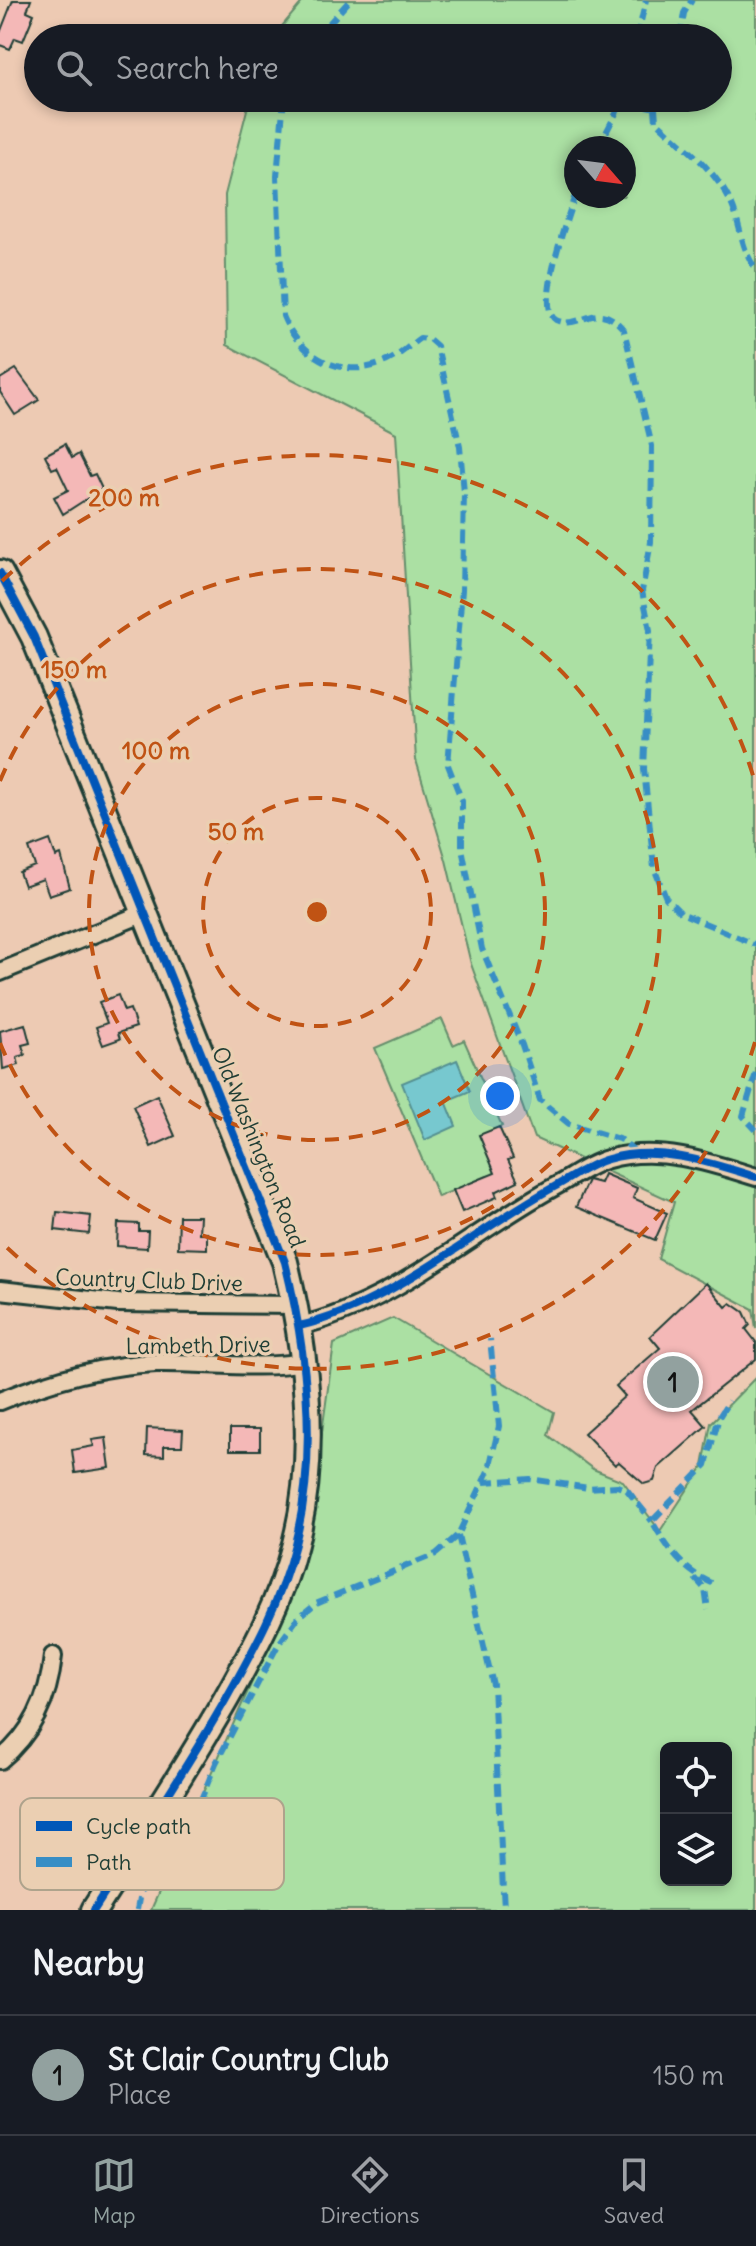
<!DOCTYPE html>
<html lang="en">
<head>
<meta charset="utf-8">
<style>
	body { margin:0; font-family:Delius,sans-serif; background:#20242c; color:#f1f3f6 }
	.controls { position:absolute; right:24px; bottom:24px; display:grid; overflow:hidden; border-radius:12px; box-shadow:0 4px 12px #0003 }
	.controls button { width:72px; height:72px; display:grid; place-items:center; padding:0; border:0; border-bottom:2px solid #363941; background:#171b24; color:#f1f3f6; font:40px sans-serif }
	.compass { position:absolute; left:564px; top:136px; width:72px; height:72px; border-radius:50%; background:#171b24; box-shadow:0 4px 12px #0003; rotate:118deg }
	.you { position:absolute; left:500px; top:1096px; width:28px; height:28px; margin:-20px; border:6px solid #fff; border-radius:50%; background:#1a73e8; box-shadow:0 0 0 12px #1a73e833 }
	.badge { display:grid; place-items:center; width:52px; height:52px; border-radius:50%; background:#92a19f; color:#111; font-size:26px; font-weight:700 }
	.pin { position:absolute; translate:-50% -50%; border:4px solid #fff; box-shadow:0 2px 8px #0006 }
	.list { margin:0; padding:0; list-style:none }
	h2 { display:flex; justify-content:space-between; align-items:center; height:104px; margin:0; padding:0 32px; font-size:34px }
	h2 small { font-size:26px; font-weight:400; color:#9ea1a6 }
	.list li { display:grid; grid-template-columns:52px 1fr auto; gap:24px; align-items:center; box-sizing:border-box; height:120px; padding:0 32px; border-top:2px solid #363941 }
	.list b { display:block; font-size:30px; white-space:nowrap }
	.list p { margin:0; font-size:26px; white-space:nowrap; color:#9ea1a6 }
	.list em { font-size:26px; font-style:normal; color:#9ea1a6 }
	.icon { flex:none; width:44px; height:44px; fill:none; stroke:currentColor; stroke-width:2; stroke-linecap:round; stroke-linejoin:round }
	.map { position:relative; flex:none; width:756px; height:1910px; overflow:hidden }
	.search { position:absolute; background:#171b24; box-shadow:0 4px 12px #0003; left:24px; right:24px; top:24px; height:88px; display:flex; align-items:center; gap:20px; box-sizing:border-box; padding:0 28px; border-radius:44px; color:#9ea1a6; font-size:30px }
	.sheet { height:224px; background:#171b24 }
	nav { display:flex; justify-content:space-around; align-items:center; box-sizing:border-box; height:112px; border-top:2px solid #363941; background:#171b24; font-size:22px; color:#9ea1a6 }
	nav a { display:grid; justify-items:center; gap:4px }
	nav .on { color:#92a19f }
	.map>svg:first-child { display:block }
</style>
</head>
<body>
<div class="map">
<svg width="756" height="1910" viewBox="0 0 756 1910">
	<rect width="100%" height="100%" fill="#edcab3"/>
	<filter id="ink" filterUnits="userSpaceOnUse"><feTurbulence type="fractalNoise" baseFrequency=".0125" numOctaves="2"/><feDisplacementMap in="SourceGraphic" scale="16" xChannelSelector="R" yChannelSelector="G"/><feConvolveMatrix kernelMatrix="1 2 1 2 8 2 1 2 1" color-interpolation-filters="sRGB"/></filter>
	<g filter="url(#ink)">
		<g fill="#abe0a3" stroke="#658e6c" stroke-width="2" fill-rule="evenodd">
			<path d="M304,0h452v1328l-3,-19 -95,-50 16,-57 -140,-64 -63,-174 -25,-104 -30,-100 -20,-327 -169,-88 -2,-150 25,-97h468v-60h-446zM576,148h48v48h-48z"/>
			<polygon points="442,1019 453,1045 464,1040 502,1126 480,1136 503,1175 487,1176 438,1197 375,1048"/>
			<path d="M393,1318l161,94 -6,23 45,34 30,12 37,50 43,-65 8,-43 45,-46v533h-605l153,-346 30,-220zM666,1748h60v132h-60z"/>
		</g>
		<polygon fill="#77c8cf" stroke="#549091" stroke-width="2" points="457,1060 470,1091 446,1101 456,1126 425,1140 402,1083"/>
		<g fill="#f4b8b7" stroke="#1f3d34" stroke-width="2">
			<polygon points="13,0 31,0 27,11 34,14 23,41 15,38 10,49 0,45 0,33"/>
			<polygon points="16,369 39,400 15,415 0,392 0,379"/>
			<polygon points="65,444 72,458 79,454 90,476 95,474 102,489 63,514 54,497 68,490 57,467 52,469 45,455"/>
			<polygon points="50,840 56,857 61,855 70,888 49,895 43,879 24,886 19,872 35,866 29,848"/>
			<polygon points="118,995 124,1011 130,1009 136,1027 118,1033 120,1039 103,1045 96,1027 107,1023 99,1002"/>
			<polygon points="25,1024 30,1043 22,1045 25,1055 17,1057 19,1065 3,1069 0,1031"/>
			<polygon points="157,1095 175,1136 151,1147 133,1106"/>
			<polygon points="499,1127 513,1158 508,1160 518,1181 495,1192 497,1197 462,1212 453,1190 495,1173 479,1135"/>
			<polygon points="604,1174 637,1188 633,1198 667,1213 655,1240 576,1207 588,1180 600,1183"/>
			<polygon points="57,1212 91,1216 89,1234 55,1230"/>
			<polygon points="179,1216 200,1216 199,1233 207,1233 207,1249 178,1248"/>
			<polygon points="118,1223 139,1224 139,1231 148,1231 147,1248 117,1246"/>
			<polygon points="706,1283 726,1307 731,1303 744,1312 750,1325 746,1329 756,1342 756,1359 692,1410 706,1426 658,1468 654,1481 644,1484 619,1462 615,1465 584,1433 625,1396 616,1386 660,1348 650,1336"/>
			<polygon points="147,1428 183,1430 182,1446 164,1446 164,1456 146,1455"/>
			<rect x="230" y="1429" width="30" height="21"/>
			<polygon points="106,1438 110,1468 75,1473 72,1450 94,1446 92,1440"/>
		</g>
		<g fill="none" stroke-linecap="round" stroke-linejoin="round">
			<defs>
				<g id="street">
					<polyline points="0,972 147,912"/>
					<polyline points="0,1290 118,1303 296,1305"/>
					<path d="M299,1326c95,-22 171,-93 255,-139 17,-9 35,-23 54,-28 50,-14 101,3 148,18"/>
					<path d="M0,1401c48,-20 104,-36 156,-38 50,-1 99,7 149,-1"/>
					<path d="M0,1760c33,-27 49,-63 53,-104"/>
				</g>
				<path id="secondary" d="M0,573l34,64 251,625c22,90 33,191 10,282 -14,57 -41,105 -69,155 -41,72 -87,141 -132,211"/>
			</defs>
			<use href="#street" stroke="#1f3d34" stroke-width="22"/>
			<use href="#secondary" stroke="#1f3d34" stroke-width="30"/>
			<use href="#street" stroke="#ebcfb2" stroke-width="16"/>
			<use href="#secondary" stroke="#ebcfb2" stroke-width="24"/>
			<g stroke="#378ec5" stroke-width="6" stroke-dasharray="12 6" stroke-linecap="butt">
				<polyline points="316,38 350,0"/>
				<polyline points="637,38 646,0"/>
				<polyline points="680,38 684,13 692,0"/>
				<path d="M284,98l-7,78 6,140c17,42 62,66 106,44 11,-5 21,-15 31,-22l9,1 8,7 23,101 4,46 -2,97 -14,175 14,36v47l20,101 40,96 18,55 29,24 53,16 16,14"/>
				<polyline points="623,101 655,108 660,98"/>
				<path d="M655,108l1,13c27,25 55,44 73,78 12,22 11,50 27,70"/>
				<polyline points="598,148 624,98"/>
				<path d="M576,193c-7,19 -42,115 -20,127 25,12 41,-24 68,10l28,116 -1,96 -9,49 8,39 -6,139 10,99 12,30 15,15 75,32"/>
				<polyline points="756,1073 743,1116 756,1130"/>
				<polyline points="484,1482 530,1479 589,1488 617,1486 627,1490 652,1521"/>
				<polyline points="458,1535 493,1685 504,1910"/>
				<polyline points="695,1578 705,1589 708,1610"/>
				<path d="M712,1583c-29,-12 -45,-35 -60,-62l54,-56 13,-48 10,-16"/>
				<polyline points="137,1910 140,1893 195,1814 216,1763 278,1645 298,1618 316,1603 436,1554 458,1535 489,1469 499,1426 490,1339"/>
			</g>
			<defs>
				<g id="cycleway">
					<path d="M0,573l34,64 251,625c22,90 33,191 10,282 -14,57 -41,105 -69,155 -41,72 -87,141 -132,211"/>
					<path d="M299,1326c95,-22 171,-93 255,-139 17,-9 35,-23 54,-28 50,-14 101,3 148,18"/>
				</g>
			</defs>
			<use href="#cycleway" stroke="#ebcfb2" stroke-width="13"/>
			<use href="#cycleway" stroke="#0057b8" stroke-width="8"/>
		</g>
	</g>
	<g fill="none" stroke="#c05314" stroke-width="4" stroke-dasharray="14 10">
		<circle cx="317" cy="912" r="114"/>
		<circle cx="317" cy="912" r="228"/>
		<path d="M0 781A343 343 0 1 1 0 1043"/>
		<path d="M755 1042A457 457 0 0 1 2 1243M2 581A457 457 0 0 1 755 782"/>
	</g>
	<g text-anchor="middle" stroke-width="7" stroke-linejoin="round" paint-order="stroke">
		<g font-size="22" fill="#1f3d34" stroke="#ebcfb2">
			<text transform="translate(259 1147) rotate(68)" y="8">Old Washington Road</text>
			<text transform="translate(149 1280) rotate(2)" y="8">Country Club Drive</text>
			<text transform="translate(198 1345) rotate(-1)" y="8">Lambeth Drive</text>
		</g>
	</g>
	<rect x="20" y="1798" width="264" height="92" rx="12" fill="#ebcfb2" stroke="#aea38c" stroke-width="2"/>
	<rect x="36" y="1821" width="36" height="10" fill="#0057b8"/>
	<rect x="36" y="1857" width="36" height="10" fill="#378ec5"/>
	<g font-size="22" fill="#1f3d34">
		<text x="86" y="1834">Cycle path</text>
		<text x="86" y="1870">Path</text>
	</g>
	<circle cx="317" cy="912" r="12" fill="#c05314" stroke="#ebcfb2" stroke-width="4"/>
	<g font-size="24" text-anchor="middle" font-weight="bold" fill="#c05314" stroke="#ebcfb2" stroke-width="7" stroke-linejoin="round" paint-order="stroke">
		<text x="124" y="506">200 m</text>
		<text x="74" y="678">150 m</text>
		<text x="156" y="759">100 m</text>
		<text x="236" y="840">50 m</text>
	</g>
</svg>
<div class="controls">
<button><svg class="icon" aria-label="locate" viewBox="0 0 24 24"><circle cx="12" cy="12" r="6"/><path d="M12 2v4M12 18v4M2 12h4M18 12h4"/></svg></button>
<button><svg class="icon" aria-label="layers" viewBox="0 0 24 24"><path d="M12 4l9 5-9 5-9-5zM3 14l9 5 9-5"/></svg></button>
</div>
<svg class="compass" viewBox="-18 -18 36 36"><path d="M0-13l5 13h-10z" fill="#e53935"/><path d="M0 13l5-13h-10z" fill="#9ea1a6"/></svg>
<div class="you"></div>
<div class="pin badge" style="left:673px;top:1382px">1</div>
<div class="search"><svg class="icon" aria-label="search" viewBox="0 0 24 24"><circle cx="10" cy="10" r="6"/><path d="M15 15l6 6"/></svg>Search here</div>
</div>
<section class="sheet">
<h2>Nearby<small></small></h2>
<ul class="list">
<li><span class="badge">1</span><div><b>St Clair Country Club</b><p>Place</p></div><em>150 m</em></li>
</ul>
</section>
<nav>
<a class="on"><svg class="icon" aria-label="map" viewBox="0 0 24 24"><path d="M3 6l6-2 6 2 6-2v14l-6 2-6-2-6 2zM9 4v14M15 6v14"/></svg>Map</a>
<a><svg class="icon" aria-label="directions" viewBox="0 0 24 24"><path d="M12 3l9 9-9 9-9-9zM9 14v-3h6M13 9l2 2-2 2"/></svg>Directions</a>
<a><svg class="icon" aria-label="saved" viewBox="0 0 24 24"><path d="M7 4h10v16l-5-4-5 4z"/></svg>Saved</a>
</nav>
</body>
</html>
